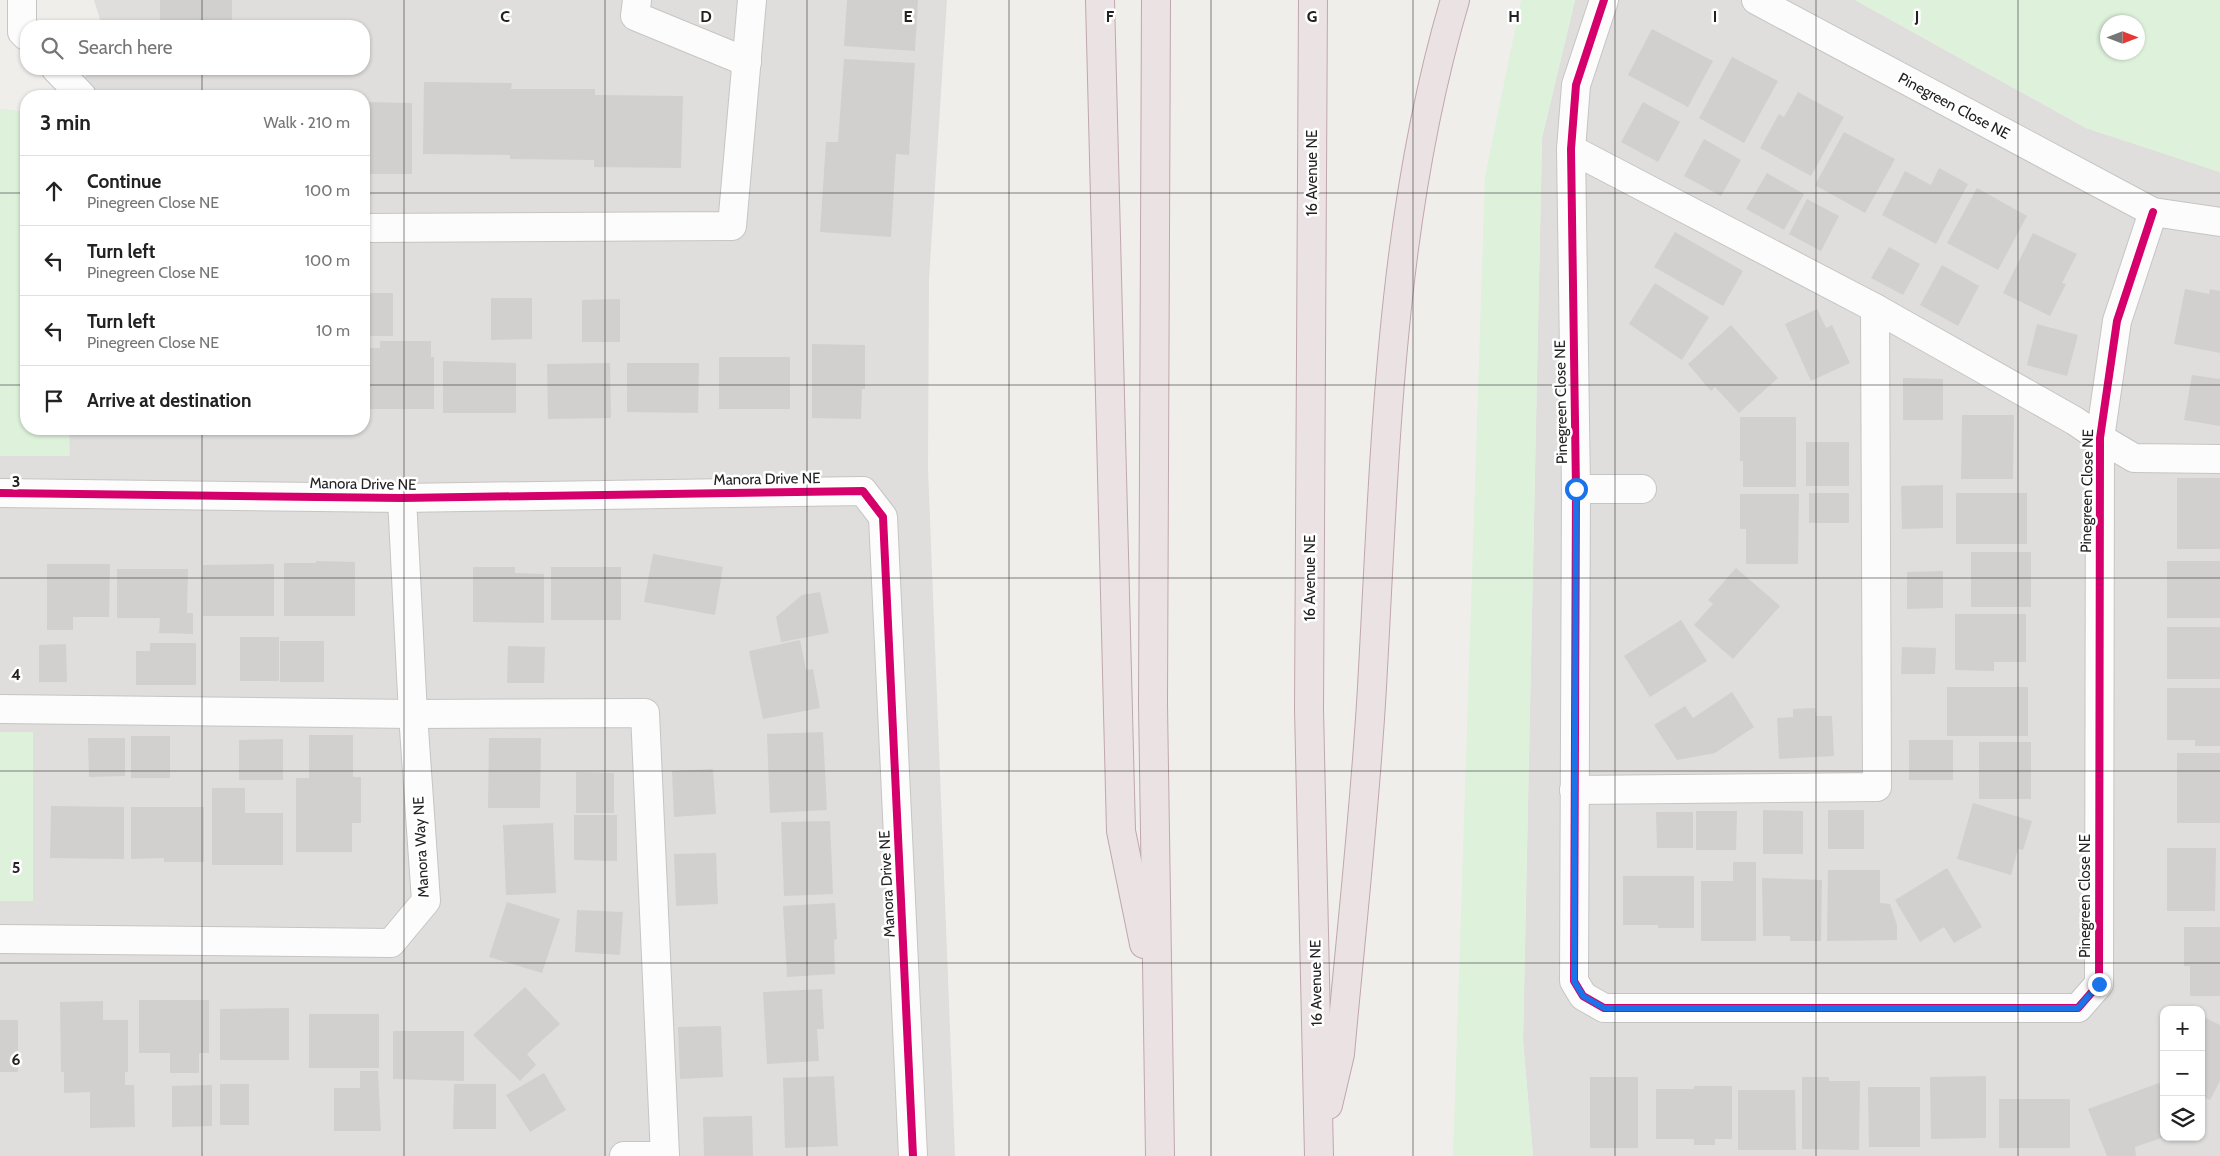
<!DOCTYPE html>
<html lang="en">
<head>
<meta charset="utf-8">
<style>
	body { margin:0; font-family:Cabin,sans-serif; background:#f6f6f6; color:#222 }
	.controls { position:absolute; right:15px; bottom:15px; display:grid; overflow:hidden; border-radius:10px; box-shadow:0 1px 4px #0004 }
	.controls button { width:45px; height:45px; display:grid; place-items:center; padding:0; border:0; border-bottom:1px solid #e0e0e0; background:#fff; color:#222; font:25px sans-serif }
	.compass { position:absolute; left:2100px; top:15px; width:45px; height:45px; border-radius:50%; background:#fff; box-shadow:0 1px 4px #0004; rotate:90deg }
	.stop { position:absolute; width:15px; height:15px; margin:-11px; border:4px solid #1a73e8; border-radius:50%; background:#fff }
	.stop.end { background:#1a73e8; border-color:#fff; box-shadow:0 1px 5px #0008 }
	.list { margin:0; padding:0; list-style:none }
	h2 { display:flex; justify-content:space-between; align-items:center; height:65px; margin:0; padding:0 20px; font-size:21px }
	h2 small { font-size:16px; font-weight:400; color:#767676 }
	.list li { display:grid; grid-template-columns:32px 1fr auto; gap:15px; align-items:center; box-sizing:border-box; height:70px; padding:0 20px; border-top:1px solid #e0e0e0 }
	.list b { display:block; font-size:19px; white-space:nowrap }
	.list p { margin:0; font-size:16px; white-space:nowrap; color:#767676 }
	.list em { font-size:16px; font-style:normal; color:#767676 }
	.icon { flex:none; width:28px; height:28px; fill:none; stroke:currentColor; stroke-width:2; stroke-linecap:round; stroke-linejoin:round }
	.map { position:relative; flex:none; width:2220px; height:1156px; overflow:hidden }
	.search { position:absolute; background:#fff; box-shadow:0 1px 4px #0004; left:20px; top:20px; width:350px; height:55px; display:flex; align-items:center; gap:12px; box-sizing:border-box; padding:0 18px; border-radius:20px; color:#767676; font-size:19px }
	.panel { position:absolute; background:#fff; box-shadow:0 1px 4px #0004; left:20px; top:90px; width:350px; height:345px; border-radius:20px }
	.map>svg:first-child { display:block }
</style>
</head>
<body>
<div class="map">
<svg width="2220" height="1156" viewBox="0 0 2220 1156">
	<rect width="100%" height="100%" fill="#f0eeeb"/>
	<g fill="#dfdedc" fill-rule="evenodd">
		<polygon points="94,0 947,0 929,279 928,468 955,1156 0,1156 0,109 26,112 26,429 364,429 364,96 69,96 92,69 364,69 364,26 102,26"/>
		<path d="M1575,0h280l231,128 134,44v984h-687l-10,-115 19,-903zM2164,1010h37v127h-37z"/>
	</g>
	<g fill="#ddf1db" fill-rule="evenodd">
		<polygon points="1521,0 1575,0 1542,138 1523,1041 1533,1156 1453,1156 1485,177"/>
		<path d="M1855,0h365v172l-134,-44zM2138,22v30h-30v-30z"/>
		<polygon points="0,109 26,112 26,429 69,429 70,456 0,456"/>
		<rect x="0" y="732" width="33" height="169"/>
	</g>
	<g fill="#d2d0ce">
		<rect x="160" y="0" width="72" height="26"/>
		<polygon points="847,0 918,0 915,51 844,46"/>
		<polygon points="1652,29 1713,61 1688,107 1628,75"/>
		<polygon points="1732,57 1778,81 1744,143 1699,118"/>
		<polygon points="844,59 915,63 909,155 896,154 891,237 820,232 826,142 838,142"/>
		<polygon points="424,82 512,83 511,89 595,89 595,95 683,96 681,168 594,167 594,160 510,159 510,155 423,154"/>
		<polygon points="1798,92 1844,117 1811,176 1760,148 1779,114 1784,117"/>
		<polygon points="364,102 412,103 412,174 364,174"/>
		<polygon points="1643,102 1680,122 1658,162 1621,142"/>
		<polygon points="1844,132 1895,159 1865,213 1815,185"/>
		<polygon points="1704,139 1741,160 1721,196 1684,176"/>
		<polygon points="1939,168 1968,184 1936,244 1882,215 1905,171 1931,185"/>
		<polygon points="1767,173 1804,194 1784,230 1746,209"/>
		<polygon points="1977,188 2027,216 1998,270 1947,243"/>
		<polygon points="1807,199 1839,216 1821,251 1789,234"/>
		<polygon points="1675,232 1743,271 1723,306 1654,267"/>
		<polygon points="2033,233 2077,254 2062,283 2066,284 2050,316 2003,293"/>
		<polygon points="1889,247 1920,264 1903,295 1871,278"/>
		<polygon points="1942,265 1979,286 1958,326 1920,305"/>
		<polygon points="1655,283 1709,317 1682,360 1629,324"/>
		<polygon points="2185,289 2209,294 2210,289 2220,291 2220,353 2174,344"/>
		<rect x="364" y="293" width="29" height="43"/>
		<polygon points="491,298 532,298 532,339 491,340"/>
		<polygon points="620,299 620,342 582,342 582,300"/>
		<polygon points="1817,309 1826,328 1832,325 1850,363 1811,381 1785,324"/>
		<polygon points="2037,324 2078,335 2067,376 2027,365"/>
		<polygon points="1731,325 1778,378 1739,413 1715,387 1711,391 1688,364"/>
		<polygon points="380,341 431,341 431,357 434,357 434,409 364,409 364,357 367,357 367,348 380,348"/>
		<polygon points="812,344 865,345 865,389 862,389 861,419 812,418"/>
		<rect x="719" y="357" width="71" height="52"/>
		<polygon points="443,361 516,363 516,413 443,413"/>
		<polygon points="610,363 611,418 548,419 547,364"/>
		<polygon points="627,363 699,363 698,413 627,412"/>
		<polygon points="2192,375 2220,379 2220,426 2184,420"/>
		<polygon points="1903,378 1943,379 1943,420 1903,420"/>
		<polygon points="1962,415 2014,415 2013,479 1961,479"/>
		<polygon points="1740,417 1796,417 1796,487 1743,487 1743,461 1740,461"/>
		<rect x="1806" y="442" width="43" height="44"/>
		<rect x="2177" y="478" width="43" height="71"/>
		<polygon points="1943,485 1943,528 1902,529 1901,486"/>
		<rect x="1809" y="493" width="40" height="30"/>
		<rect x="1956" y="493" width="71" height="51"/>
		<polygon points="1740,494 1799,494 1798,564 1746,564 1746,529 1740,529"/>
		<rect x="1971" y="552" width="60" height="55"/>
		<polygon points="653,554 723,567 715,615 644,602"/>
		<polygon points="316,561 355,562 355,616 284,616 284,563 316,563"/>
		<rect x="2167" y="561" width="53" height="57"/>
		<polygon points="47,564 110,564 109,617 73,617 73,630 47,630"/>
		<polygon points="274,564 274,616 203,616 203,565"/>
		<polygon points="473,567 515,567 515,573 544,574 544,623 473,622"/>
		<rect x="551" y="567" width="70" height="53"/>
		<polygon points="1736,568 1780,606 1733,659 1694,625 1713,604 1708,600"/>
		<polygon points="117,569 188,569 187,613 193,613 193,634 159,633 160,618 117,618"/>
		<polygon points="1943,571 1943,608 1907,609 1907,572"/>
		<polygon points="820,592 829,633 781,642 776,617 802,595"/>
		<polygon points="1955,614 2026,614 2026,662 1994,662 1994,671 1955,670"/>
		<polygon points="1681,620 1707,661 1650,697 1624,656"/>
		<rect x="2167" y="627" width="53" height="52"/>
		<rect x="240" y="637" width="39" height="44"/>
		<polygon points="800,640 806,670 813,669 820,708 763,719 749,651"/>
		<rect x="280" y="641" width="44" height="41"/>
		<polygon points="150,643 196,643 196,685 136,685 136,651 150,651"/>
		<polygon points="66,644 67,682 39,682 39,645"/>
		<polygon points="508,646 545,647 544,683 507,683"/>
		<polygon points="1902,647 1936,648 1935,674 1901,674"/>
		<rect x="1947" y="687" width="81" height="49"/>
		<polygon points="2167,688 2220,688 2220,746 2195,746 2195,740 2167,740"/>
		<polygon points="1732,692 1754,727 1715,753 1677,760 1654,725 1685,706 1693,718"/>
		<polygon points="1815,708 1816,716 1832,716 1834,756 1779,759 1777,718 1793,717 1793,709"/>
		<polygon points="823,732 827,810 770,813 767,734"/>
		<polygon points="309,735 353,735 353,777 361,777 361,823 352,823 352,852 296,852 296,778 309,778"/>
		<rect x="131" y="736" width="39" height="42"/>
		<polygon points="88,738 125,738 125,776 89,777"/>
		<polygon points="489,738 541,738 540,808 488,808"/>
		<polygon points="283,739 283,780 239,780 239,740"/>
		<rect x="1909" y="740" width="44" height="40"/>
		<rect x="1979" y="742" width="52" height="57"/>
		<rect x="2177" y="753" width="43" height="70"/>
		<polygon points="713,769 716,814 674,817 672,771"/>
		<polygon points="576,772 614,773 614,813 576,813"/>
		<polygon points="212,788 245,788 245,813 283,813 283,865 212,865"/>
		<polygon points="1973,803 2032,821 2023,850 2018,849 2011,875 1957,859"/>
		<polygon points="51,806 124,807 124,859 50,858"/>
		<polygon points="131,807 204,807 204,862 164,862 164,858 131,859"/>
		<polygon points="1763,810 1803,811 1803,854 1763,854"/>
		<rect x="1828" y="810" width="36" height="39"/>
		<polygon points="1696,811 1737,811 1736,850 1696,850"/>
		<polygon points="1656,812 1693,812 1693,848 1657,848"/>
		<polygon points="574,815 617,815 617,861 574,860"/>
		<polygon points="830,821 833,894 784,896 781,822"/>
		<polygon points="553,823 556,893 506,895 503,825"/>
		<polygon points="2167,848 2216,848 2215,911 2167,911"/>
		<polygon points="716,853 718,904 676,906 674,854"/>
		<polygon points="1733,862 1756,862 1756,941 1701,941 1701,881 1733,881"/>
		<polygon points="1947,868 1982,927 1954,943 1944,927 1920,942 1895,900"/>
		<polygon points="1828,870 1880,870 1880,903 1890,904 1897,925 1897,940 1827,941"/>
		<polygon points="1623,876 1694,876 1694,928 1658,928 1658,925 1623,925"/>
		<polygon points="1762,878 1822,880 1821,941 1790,941 1790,936 1763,936"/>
		<polygon points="507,902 560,919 542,973 489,957"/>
		<polygon points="835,903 837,939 834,940 835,974 787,977 783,906"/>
		<polygon points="577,910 623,912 620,955 575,952"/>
		<polygon points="2184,927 2220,927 2220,996 2190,996 2190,966 2184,966"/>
		<polygon points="525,987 560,1024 527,1054 536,1065 520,1081 473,1035"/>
		<polygon points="822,989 824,1029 817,1029 819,1061 767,1064 763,992"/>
		<polygon points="139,1000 209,1000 209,1053 199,1053 199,1073 170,1073 170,1053 139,1053"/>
		<polygon points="103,1001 103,1020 128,1020 128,1072 125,1072 125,1085 134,1085 135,1127 90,1128 90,1092 64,1093 64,1072 61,1072 60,1002"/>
		<polygon points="289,1008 289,1060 220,1060 220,1009"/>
		<rect x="309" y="1014" width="70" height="54"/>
		<polygon points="2201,1016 2220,1025 2220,1081 2210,1100 2201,1096"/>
		<rect x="0" y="1020" width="18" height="52"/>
		<polygon points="721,1026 723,1077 680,1079 678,1027"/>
		<polygon points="393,1031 464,1031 464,1081 393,1079"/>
		<polygon points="360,1071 378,1071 381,1131 334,1131 334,1088 360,1088"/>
		<polygon points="544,1073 566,1110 530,1132 506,1095"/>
		<polygon points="834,1076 838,1146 785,1148 783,1078"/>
		<polygon points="1986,1076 1986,1138 1931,1139 1930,1077"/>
		<rect x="1590" y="1077" width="48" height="71"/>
		<polygon points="1802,1077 1829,1077 1829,1081 1860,1081 1859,1150 1802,1149"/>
		<polygon points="2159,1083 2164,1095 2164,1137 2135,1147 2136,1156 2107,1156 2088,1109"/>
		<rect x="220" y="1084" width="29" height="41"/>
		<polygon points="454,1084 496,1084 496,1129 453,1129"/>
		<polygon points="212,1085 212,1126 172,1127 172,1086"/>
		<polygon points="1694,1086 1732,1086 1732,1139 1715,1139 1715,1145 1694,1145 1694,1139 1656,1139 1656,1089 1694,1089"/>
		<polygon points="1868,1087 1920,1087 1920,1147 1869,1147"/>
		<polygon points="1738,1090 1795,1090 1796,1150 1738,1150"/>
		<rect x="1999" y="1099" width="71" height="49"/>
		<polygon points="752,1116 753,1156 704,1156 703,1117"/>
	</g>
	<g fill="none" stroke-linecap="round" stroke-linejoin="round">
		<defs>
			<g id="minor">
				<polyline points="22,0 22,32 26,36"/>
				<polyline points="637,0 635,16 747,62"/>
				<polyline points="1604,0 1576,85 1571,149 1576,489 1574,981 1583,996 1604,1008 2078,1008 2099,984 2100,438 2117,321 2153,212"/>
				<polyline points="1756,0 2153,212 2220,222"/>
				<polyline points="56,69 82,96"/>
				<polyline points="1571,149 1875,308 2075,421 2100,438 2134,458 2220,459"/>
				<polyline points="364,228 732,226 752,0"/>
				<polyline points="1576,489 1642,489"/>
				<polyline points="0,493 402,498 863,491 883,517 913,1156"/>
				<polyline points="0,709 413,714 645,713 665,1156"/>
				<polyline points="1574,790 1877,787 1875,308"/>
				<polyline points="0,939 391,943 426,901 413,714 402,498"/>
				<polyline points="624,1156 665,1156"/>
			</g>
			<g id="highway">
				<polyline points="1100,0 1121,831 1144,944"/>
				<polyline points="1156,0 1153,704 1160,1156"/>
				<polyline points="1313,0 1309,709 1319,1156"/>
				<path d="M1328,1105l12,-51c11,-122 25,-244 32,-367 13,-230 17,-464 83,-687"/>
			</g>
		</defs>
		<use href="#minor" stroke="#c6c5c3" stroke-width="30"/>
		<use href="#highway" stroke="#c1a6af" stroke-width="30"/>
		<use href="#minor" stroke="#fdfcfc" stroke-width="28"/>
		<use href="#highway" stroke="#eae2e3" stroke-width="28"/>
		<defs>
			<g id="cycleway">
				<polyline points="1604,0 1576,85 1571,149 1576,489 1574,981 1583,996 1604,1008 2078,1008 2099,984 2100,438 2117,321 2153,212"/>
				<polyline points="0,493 402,498 863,491 883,517 913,1156"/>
			</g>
		</defs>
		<use href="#cycleway" stroke="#fff" stroke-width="11"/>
		<use href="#cycleway" stroke="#d6006c" stroke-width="8"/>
	</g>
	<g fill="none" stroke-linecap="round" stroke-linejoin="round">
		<polyline stroke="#1a73e8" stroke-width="6" points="1576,489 1574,981 1583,996 1604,1008 2078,1008 2099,984"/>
	</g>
	<path fill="none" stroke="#222" stroke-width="1" stroke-opacity="0.55" d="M202,0v26M404,0v1156M605,0v1156M807,0v1156M1009,0v1156M1211,0v1156M1413,0v1156M1615,0v1156M1816,0v1156M2018,0v1156M202,69v27M0,193h26M364,193h1856M0,385h26M364,385h1856M202,429v727M0,578h2220M0,771h2220M0,963h2220"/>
	<g text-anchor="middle" stroke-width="5" stroke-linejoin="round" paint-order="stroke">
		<g font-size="15" fill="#222" stroke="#fff">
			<text transform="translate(1954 106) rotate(28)" y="5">Pinegreen Close NE</text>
			<text transform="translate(1312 173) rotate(-90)" y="5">16 Avenue NE</text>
			<text transform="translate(1561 402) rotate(-91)" y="5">Pinegreen Close NE</text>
			<text transform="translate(767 479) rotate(-1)" y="5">Manora Drive NE</text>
			<text transform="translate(363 484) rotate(1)" y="5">Manora Drive NE</text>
			<text transform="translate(2087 491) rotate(-89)" y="5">Pinegreen Close NE</text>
			<text transform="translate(1310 578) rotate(-90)" y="5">16 Avenue NE</text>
			<text transform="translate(421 847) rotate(-93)" y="5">Manora Way NE</text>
			<text transform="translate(887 884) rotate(-93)" y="5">Manora Drive NE</text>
			<text transform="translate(2085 896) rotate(-90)" y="5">Pinegreen Close NE</text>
			<text transform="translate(1316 983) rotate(-91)" y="5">16 Avenue NE</text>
		</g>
	</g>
	<g font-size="16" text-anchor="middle" font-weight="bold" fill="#222" stroke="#fff" stroke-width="5" stroke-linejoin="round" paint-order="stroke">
		<text x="505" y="22">C</text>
		<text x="706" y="22">D</text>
		<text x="908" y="22">E</text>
		<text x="1110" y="22">F</text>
		<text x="1312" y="22">G</text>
		<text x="1514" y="22">H</text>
		<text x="1715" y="22">I</text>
		<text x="1917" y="22">J</text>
		<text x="16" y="487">3</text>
		<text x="16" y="680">4</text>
		<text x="16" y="873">5</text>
		<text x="16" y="1065">6</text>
	</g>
</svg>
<div class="controls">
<button>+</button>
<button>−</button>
<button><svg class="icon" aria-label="layers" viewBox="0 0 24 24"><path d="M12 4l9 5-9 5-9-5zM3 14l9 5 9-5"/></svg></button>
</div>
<svg class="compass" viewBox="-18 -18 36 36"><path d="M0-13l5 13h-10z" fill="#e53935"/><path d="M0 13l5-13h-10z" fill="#767676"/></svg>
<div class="stop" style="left:1576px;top:489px"></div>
<div class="stop end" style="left:2099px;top:984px"></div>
<div class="search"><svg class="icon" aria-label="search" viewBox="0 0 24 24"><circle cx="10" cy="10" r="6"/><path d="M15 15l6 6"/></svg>Search here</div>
<section class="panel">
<h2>3 min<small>Walk · 210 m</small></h2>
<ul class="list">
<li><svg class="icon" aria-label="ahead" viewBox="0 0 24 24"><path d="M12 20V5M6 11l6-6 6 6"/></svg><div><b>Continue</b><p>Pinegreen Close NE</p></div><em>100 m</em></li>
<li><svg class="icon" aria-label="left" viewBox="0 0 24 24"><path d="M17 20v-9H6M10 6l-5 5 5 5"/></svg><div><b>Turn left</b><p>Pinegreen Close NE</p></div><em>100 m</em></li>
<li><svg class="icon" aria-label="left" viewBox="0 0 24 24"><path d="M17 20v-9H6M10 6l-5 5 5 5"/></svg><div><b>Turn left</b><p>Pinegreen Close NE</p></div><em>10 m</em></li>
<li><svg class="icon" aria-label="arrive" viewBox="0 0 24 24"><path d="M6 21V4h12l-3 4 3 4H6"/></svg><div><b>Arrive at destination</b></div></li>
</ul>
</section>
</div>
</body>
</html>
